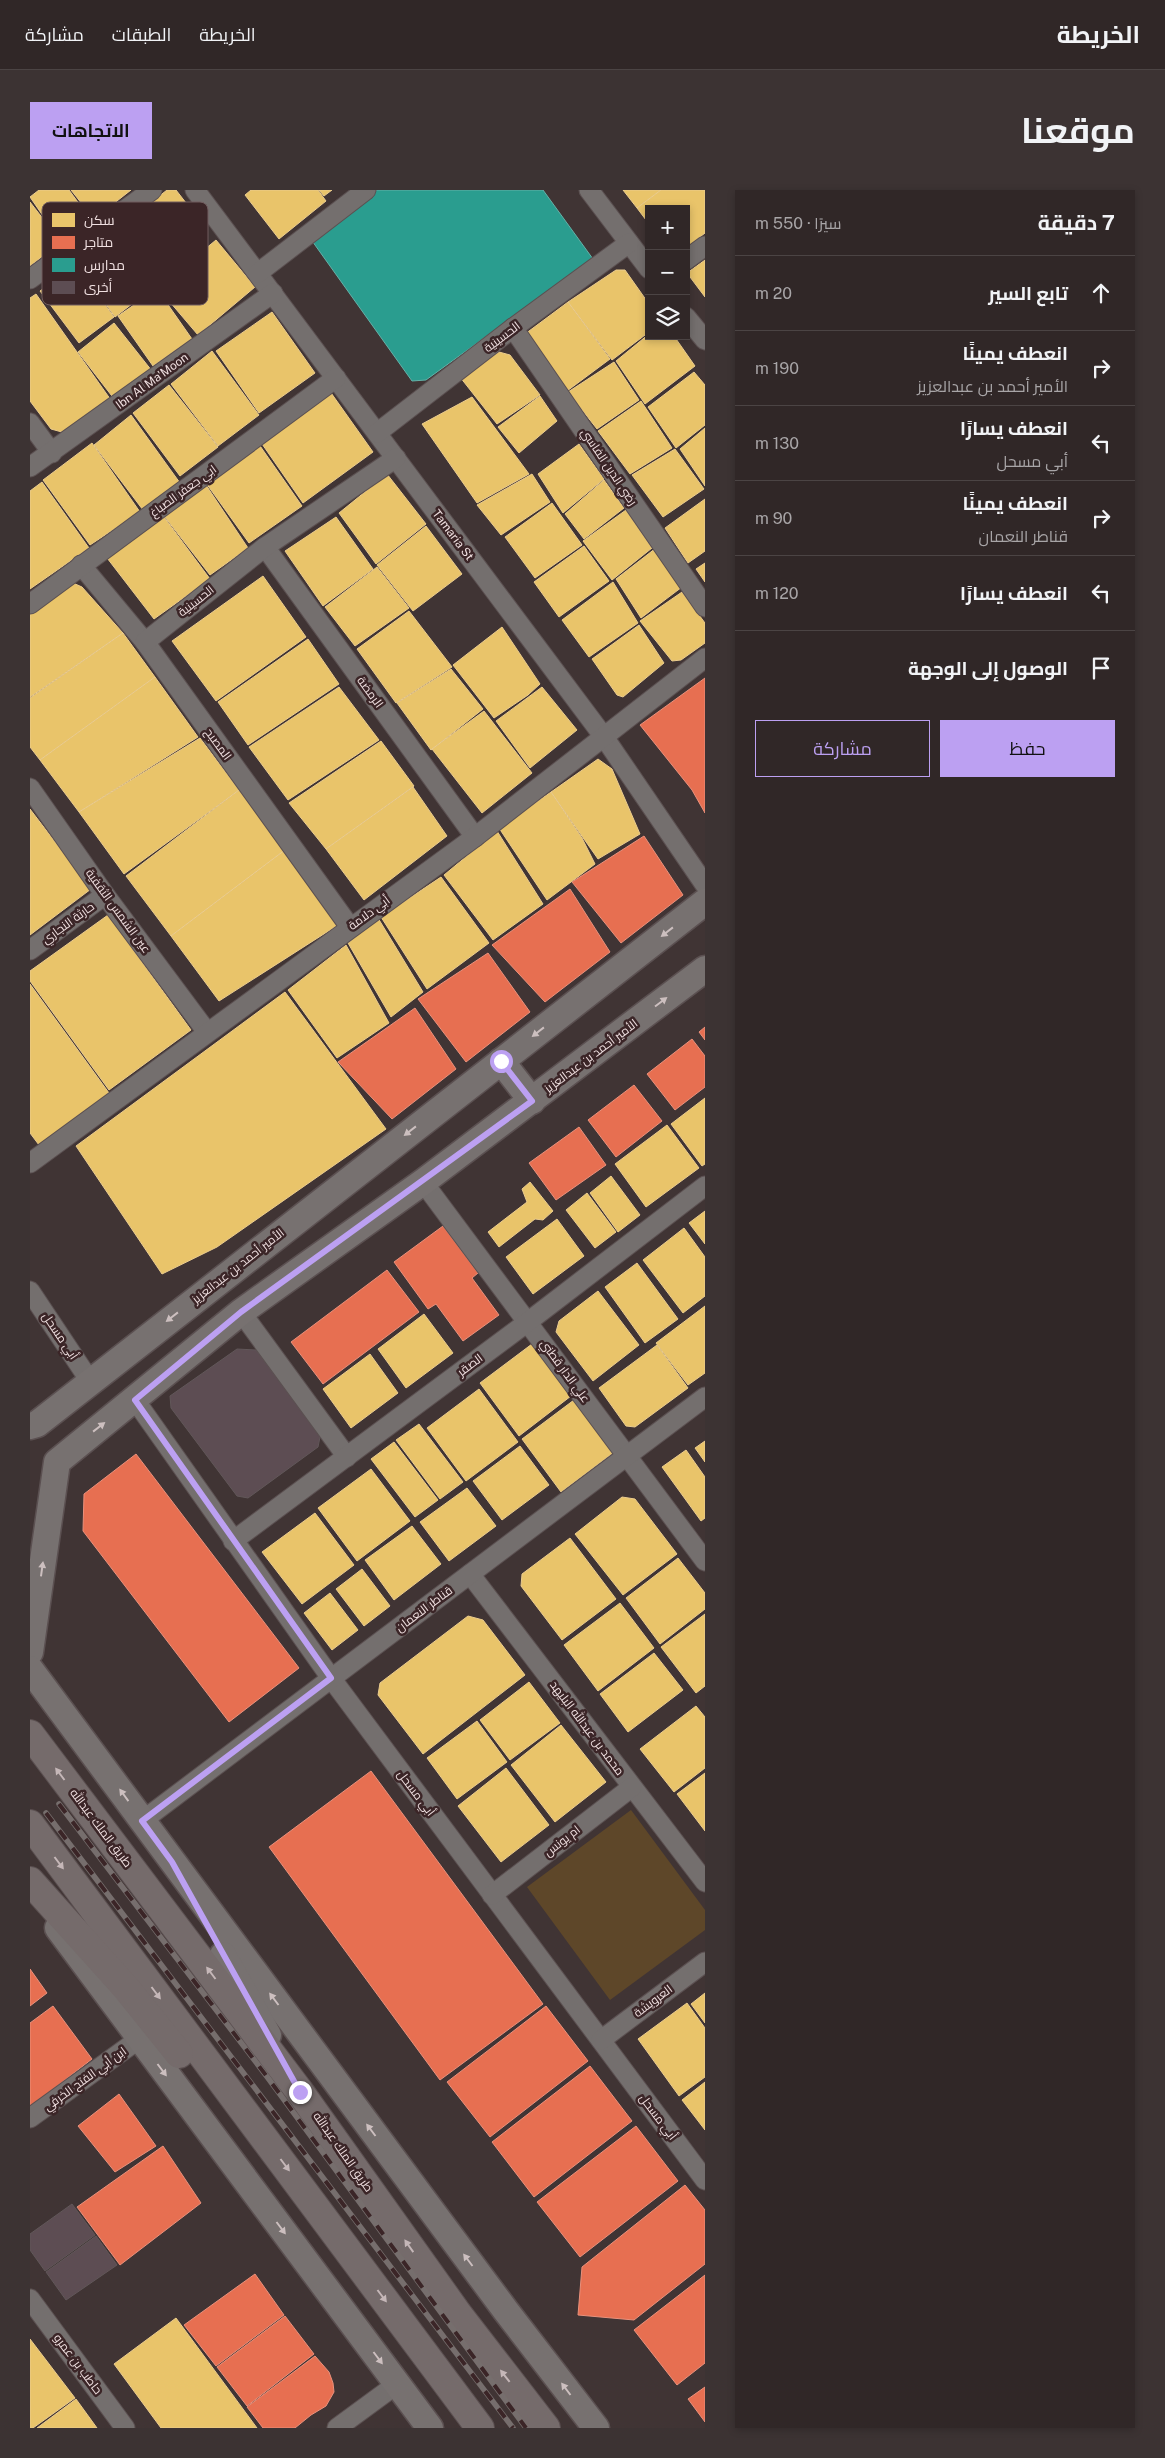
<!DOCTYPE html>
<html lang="ar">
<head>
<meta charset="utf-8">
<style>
	body { margin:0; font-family:"Public Sans",Cairo,sans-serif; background:#3c3333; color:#f1f3f6; direction:rtl }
	.controls { position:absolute; right:15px; top:15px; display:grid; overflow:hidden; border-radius:0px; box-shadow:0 2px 8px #0003 }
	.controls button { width:45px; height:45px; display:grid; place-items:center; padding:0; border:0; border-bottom:1px solid #4b4444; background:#302727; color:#f1f3f6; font:25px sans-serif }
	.stop { position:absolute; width:15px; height:15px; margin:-11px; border:4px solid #bca0f2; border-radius:50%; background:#fff }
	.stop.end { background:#bca0f2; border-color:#fff; box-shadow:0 1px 5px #0008 }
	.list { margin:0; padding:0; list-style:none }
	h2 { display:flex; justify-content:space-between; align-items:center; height:65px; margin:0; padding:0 20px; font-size:21px }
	h2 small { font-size:16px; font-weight:400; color:#a8a5a7 }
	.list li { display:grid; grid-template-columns:32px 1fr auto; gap:15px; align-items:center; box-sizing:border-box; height:75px; padding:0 20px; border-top:1px solid #4b4444 }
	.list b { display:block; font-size:19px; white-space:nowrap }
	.list p { margin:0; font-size:16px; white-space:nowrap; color:#a8a5a7 }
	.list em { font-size:16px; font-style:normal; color:#a8a5a7 }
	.actions { display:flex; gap:10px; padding:15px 20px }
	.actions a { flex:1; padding:11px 0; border:1px solid #bca0f2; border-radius:0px; text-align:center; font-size:18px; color:#bca0f2 }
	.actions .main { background:#bca0f2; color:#111 }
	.icon { flex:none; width:28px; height:28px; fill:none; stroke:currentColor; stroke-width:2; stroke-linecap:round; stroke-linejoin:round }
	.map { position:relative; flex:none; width:675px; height:2238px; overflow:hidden; direction:ltr; border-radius:0px }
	header { display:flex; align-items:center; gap:30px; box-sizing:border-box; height:70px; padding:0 25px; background:#302727; border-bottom:1px solid #4b4444 }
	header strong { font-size:24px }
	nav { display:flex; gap:28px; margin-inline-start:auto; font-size:18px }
	.intro { display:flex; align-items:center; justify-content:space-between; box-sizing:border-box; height:120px; padding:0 30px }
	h1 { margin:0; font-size:35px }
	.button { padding:12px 22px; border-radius:0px; background:#bca0f2; color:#111; font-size:18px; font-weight:700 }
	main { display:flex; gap:30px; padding:0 30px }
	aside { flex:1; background:#302727; border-radius:0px; box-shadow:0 2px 8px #0003 }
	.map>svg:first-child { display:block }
</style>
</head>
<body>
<header>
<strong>الخريطة</strong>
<nav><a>الخريطة</a><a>الطبقات</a><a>مشاركة</a></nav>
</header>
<div class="intro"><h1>موقعنا</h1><a class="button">الاتجاهات</a></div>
<main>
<aside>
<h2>7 دقيقة<small>سيرًا · 550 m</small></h2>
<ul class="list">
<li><svg class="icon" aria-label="ahead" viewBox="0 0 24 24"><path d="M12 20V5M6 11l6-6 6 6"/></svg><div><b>تابع السير</b></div><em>20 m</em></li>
<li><svg class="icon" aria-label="right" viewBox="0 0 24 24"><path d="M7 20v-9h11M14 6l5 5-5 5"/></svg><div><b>انعطف يمينًا</b><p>الأمير أحمد بن عبدالعزيز</p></div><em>190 m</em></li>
<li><svg class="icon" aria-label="left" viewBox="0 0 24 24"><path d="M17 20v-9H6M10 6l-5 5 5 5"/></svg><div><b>انعطف يسارًا</b><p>أبي مسحل</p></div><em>130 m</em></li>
<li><svg class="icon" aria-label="right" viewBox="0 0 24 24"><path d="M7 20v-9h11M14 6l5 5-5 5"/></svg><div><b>انعطف يمينًا</b><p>قناطر النعمان</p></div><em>90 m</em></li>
<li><svg class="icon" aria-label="left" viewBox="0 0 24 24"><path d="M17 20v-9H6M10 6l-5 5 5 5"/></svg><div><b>انعطف يسارًا</b></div><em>120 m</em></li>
<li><svg class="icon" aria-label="arrive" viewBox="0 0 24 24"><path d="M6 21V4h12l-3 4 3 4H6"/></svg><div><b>الوصول إلى الوجهة</b></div></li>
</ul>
<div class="actions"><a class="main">حفظ</a><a>مشاركة</a></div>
</aside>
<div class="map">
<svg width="675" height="2238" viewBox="0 0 675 2238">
	<rect width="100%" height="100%" fill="#403434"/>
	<polygon fill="#5e4729" points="601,1620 675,1720 675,1740 580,1810 497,1697"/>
	<g fill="#e9c46a" stroke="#ebcc8e">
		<polygon points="9,0 39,0 61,30 31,52 0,7"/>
		<polygon points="41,0 101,0 64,29"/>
		<polygon points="137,0 146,0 177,40 173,55 154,71 113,19"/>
		<polygon points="221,0 288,0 296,11 249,49 215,5"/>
		<polygon points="289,0 302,0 294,6"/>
		<polygon points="593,0 631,0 607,18"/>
		<polygon points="631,0 675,0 675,43 656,58 656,19 619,19 619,34 607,18"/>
		<polygon points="0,12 31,52 0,76"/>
		<polygon points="84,45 124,97 85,127 47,74"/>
		<polygon points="186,50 225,97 168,145 128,98"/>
		<polygon points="675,70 675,107 657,83"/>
		<polygon points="46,75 84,127 49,153 10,101"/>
		<polygon points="586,80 595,80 619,114 619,142 582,170 538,112"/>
		<polygon points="127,99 162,149 123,176 88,126"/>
		<polygon points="6,104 83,213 39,244 21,239 0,211 0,108"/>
		<polygon points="538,112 580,169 537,201 495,144"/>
		<polygon points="242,122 285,183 229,223 186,161"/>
		<polygon points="84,133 122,181 85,210 48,162"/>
		<polygon points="619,144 619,146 644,146 665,176 615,214 586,171"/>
		<polygon points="182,161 229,225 188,256 141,194"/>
		<polygon points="469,162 480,165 510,205 467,234 430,187"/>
		<polygon points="584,172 609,210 567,239 538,202"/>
		<polygon points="664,182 675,195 675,235 646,258 618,217"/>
		<polygon points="139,195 188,257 150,286 103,223"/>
		<polygon points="299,200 343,262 273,313 230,251"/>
		<polygon points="510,206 527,231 489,263 468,237"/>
		<polygon points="442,207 499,284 447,313 392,234"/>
		<polygon points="611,211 642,258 600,284 568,241"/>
		<polygon points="101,225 150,293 113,320 64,255"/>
		<polygon points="675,238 675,296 650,259"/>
		<polygon points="62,253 110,322 60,355 13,290"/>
		<polygon points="228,253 272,316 219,353 176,293"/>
		<polygon points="549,254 574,289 533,323 508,284"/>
		<polygon points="645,259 674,299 633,327 602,285"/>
		<polygon points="357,284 396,334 346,374 309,323"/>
		<polygon points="502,284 520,312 471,345 447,315"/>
		<polygon points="574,290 594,318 554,349 535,324"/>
		<polygon points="12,292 59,358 0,399 0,301"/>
		<polygon points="174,292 218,358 180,385 131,322"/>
		<polygon points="675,309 675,361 658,373 635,338"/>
		<polygon points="522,313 552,355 505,388 475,347"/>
		<polygon points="596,320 622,358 582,390 553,351"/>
		<polygon points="131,323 180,389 124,429 74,364"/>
		<polygon points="306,327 343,379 293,416 255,361"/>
		<polygon points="396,336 432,384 383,421 347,375"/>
		<polygon points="554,356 579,391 529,427 504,392"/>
		<polygon points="626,358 652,397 611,428 586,389"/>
		<polygon points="675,373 675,392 666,379"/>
		<polygon points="347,377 379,418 325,456 295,417"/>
		<polygon points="233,386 276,447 186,511 142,451"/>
		<polygon points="583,392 608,433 559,467 532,430"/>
		<polygon points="43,393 52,397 93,443 0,507 0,423"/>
		<polygon points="652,402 675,433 675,453 651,470 642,471 610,431"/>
		<polygon points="379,421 422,477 366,513 327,459"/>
		<polygon points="609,435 634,473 593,507 587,505 562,469"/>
		<polygon points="472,437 510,494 498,505 464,528 423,475"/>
		<polygon points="93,443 125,487 10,570 0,557 0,508"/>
		<polygon points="278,449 309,494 218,555 188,512"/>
		<polygon points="421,479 453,519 401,560 367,513"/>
		<polygon points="125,487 168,547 49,622 10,570"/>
		<polygon points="309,497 349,550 258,610 219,557"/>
		<polygon points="512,497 547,540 500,578 466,531"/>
		<polygon points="454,521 502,583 452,623 402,559"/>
		<polygon points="170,548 209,600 94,684 49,622"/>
		<polygon points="351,551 384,596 296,659 259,613"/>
		<polygon points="568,569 582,579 610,644 568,669 521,602"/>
		<polygon points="383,597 417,646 334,710 296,659"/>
		<polygon points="209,600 255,660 141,746 96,686"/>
		<polygon points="521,602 552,648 565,674 517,710 469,638"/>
		<polygon points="0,619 61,699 0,745"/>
		<polygon points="467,641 513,714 463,750 414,685"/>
		<polygon points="255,660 308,735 189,811 141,746"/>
		<polygon points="411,687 459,753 397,799 351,727"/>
		<polygon points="78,725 161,840 79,900 0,791 0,781"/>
		<polygon points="348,728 393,802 361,827 318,753"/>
		<polygon points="316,755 359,833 307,868 258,800"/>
		<polygon points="0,794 79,903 9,955 0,943"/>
		<polygon points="255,802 356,939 187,1057 132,1084 46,956"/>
		<polygon points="675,908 675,974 672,976 641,934"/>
		<polygon points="637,935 669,978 616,1017 585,974"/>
		<polygon points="581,986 610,1025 588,1042 560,1003"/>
		<polygon points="500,992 523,1021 513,1030 505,1029 469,1057 458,1042 497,1012 492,999"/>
		<polygon points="557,1003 586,1042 565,1058 536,1020"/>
		<polygon points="675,1021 675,1054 659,1033"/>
		<polygon points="527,1029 554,1066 503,1104 476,1067"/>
		<polygon points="654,1038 675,1067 675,1106 653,1123 613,1070"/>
		<polygon points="607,1073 648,1129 615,1153 575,1097"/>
		<polygon points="568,1101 609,1155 563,1191 526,1142 529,1131"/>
		<polygon points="675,1116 675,1183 658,1195 626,1153"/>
		<polygon points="394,1124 423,1163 376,1198 348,1159"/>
		<polygon points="502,1154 541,1206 489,1246 450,1193"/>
		<polygon points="627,1155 658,1198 605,1237 596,1236 569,1198"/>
		<polygon points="340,1164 368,1203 321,1238 293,1199"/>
		<polygon points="449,1199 488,1252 436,1291 397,1238"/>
		<polygon points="544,1210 583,1263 531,1302 492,1249"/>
		<polygon points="389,1234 433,1292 410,1309 366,1250"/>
		<polygon points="675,1251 675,1272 665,1258"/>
		<polygon points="364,1252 408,1310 385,1327 341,1269"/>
		<polygon points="490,1256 519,1295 472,1330 443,1291"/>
		<polygon points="656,1260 675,1287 675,1328 671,1331 632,1277"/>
		<polygon points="341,1279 380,1331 327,1371 288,1318"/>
		<polygon points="437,1298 466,1336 419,1371 390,1332"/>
		<polygon points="592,1307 605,1309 647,1364 593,1405 545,1344"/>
		<polygon points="285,1323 324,1375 272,1414 232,1362"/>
		<polygon points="382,1336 411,1374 364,1410 335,1370"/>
		<polygon points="540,1348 586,1409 532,1450 491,1396 492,1384"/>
		<polygon points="648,1368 675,1403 675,1419 630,1454 596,1408"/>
		<polygon points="332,1379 360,1416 334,1436 306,1399"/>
		<polygon points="300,1403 328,1440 302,1460 274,1423"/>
		<polygon points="590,1413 624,1458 568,1501 534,1455"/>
		<polygon points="675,1424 675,1496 666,1503 631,1457"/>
		<polygon points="438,1426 453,1430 495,1485 393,1564 348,1505 350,1493"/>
		<polygon points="624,1463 653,1500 598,1542 570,1504"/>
		<polygon points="499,1492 530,1533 480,1570 450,1530"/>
		<polygon points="666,1516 675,1527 675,1578 644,1602 610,1559"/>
		<polygon points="447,1531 477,1572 427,1609 397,1568"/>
		<polygon points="531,1535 576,1592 525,1632 481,1575"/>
		<polygon points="476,1578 519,1635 471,1672 428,1616"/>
		<polygon points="675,1583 675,1641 647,1604"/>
		<polygon points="675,1803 675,1833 661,1814"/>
		<polygon points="657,1813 675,1838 675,1887 649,1906 608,1849"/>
		<polygon points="675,1892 675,1940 652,1910"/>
		<polygon points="146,2128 227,2238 131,2238 84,2174"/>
		<polygon points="0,2149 45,2208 3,2238 0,2238"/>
		<polygon points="46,2209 67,2238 7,2238"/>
	</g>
	<g fill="#e76f51" stroke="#ea917c">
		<polygon points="675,488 675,623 662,600 610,535"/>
		<polygon points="614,646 653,705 591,753 542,692"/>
		<polygon points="540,699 580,762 515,812 462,755"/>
		<polygon points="458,763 500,822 436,872 388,809"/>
		<polygon points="385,818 426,879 362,929 308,872"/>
		<polygon points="675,837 675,850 669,842"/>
		<polygon points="662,849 675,866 675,897 645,920 617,884"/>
		<polygon points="604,895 632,931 586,967 558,930"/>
		<polygon points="549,937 576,975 526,1010 499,973"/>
		<polygon points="413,1036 448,1083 442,1088 469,1125 433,1151 406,1114 398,1119 364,1072"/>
		<polygon points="357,1080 389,1122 293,1194 261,1152"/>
		<polygon points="106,1264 269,1478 199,1532 53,1341 54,1304"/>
		<polygon points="341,1581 513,1814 410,1890 239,1657"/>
		<polygon points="0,1779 17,1803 0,1816"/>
		<polygon points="23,1816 62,1869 0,1917 0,1833"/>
		<polygon points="516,1816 558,1871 460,1947 417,1892"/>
		<polygon points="560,1876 602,1931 504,2007 462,1952"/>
		<polygon points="89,1904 126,1956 85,1982 48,1936"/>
		<polygon points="606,1936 648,1991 550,2067 507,2012"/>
		<polygon points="133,1956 171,2013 90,2075 47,2017"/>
		<polygon points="655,1995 675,2020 675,2074 604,2130 548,2125 552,2077"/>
		<polygon points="225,2084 254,2125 186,2176 154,2135"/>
		<polygon points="675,2085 675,2173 647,2195 604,2140"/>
		<polygon points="255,2126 284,2164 217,2216 187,2177"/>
		<polygon points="285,2166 299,2182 303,2193 304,2202 296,2216 281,2225 265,2238 233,2238 217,2217"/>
		<polygon points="675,2197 675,2232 658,2209"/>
	</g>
	<polygon fill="#2a9d8f" stroke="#65b1a8" points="347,0 513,0 563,69 396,190 382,191 280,48"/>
	<g fill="#5d4d53" stroke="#615759">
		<polygon points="207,1159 226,1160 290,1247 288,1257 218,1308 207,1306 141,1218 140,1206"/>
		<polygon points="42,2014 65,2045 15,2081 0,2060 0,2044"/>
		<polygon points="66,2046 87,2075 36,2110 16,2082"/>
	</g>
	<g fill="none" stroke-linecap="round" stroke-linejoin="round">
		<defs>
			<g id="street">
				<polyline points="165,0 574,547 675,695"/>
				<polyline points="559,0 619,79"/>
				<polyline points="656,70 675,56"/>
				<polyline points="228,83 336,0"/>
				<polyline points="0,89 122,0"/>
				<polyline points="656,127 675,150"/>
				<polyline points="483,138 675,417"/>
				<polyline points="0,233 22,263"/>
				<polyline points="347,243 483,138 599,53"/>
				<polyline points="0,277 243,103"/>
				<polyline points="235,357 445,647"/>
				<polyline points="51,375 115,452 320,737"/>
				<polyline points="0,414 306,188"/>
				<polyline points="115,452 235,357 366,268"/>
				<polyline points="0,598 75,705 177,842"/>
				<polyline points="0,760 75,705"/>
				<polyline points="0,973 445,647 675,468"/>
				<polyline points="393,992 675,1371"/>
				<polyline points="0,1101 60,1191"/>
				<polyline points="211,1122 317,1267"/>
				<polyline points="105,1210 301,1488 675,1990"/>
				<polyline points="203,1351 499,1131 675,996"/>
				<polyline points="440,1384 675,1692"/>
				<polyline points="112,1631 675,1207"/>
				<polyline points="462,1705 602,1597"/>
				<polyline points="571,1850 675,1772"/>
				<polyline points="0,1928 109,1849"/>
				<polyline points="0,2109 95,2238"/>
				<polyline points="307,2238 367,2194"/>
			</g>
			<g id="secondary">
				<polyline points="471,871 502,911"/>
				<polyline points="0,1236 7,1234 675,712"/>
				<polyline points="0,1462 27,1272 211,1122 393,992 675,779"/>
				<polyline points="0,1479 476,2121 566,2238"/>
				<polyline points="28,1738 400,2238"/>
				<polyline points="193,1765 238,1845"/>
			</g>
			<g id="highway">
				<polyline points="0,1544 270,1902 428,2124 516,2238"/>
				<polyline points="0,1634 450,2238"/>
				<polyline points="0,1691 96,1798 149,1864"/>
			</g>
		</defs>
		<use href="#street" stroke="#5b5051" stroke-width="21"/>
		<use href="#secondary" stroke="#5b5051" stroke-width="29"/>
		<use href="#highway" stroke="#5b5051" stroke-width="30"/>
		<use href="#street" stroke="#746f6e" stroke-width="19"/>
		<use href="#secondary" stroke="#777170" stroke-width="26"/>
		<use href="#highway" stroke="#756b6b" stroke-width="28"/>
		<defs>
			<g id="rail">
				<polyline points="29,1614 238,1888 496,2238"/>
				<polyline points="16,1623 483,2238"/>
			</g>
		</defs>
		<use href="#rail" stroke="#766e6d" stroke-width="5.5"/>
		<use href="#rail" stroke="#3b2527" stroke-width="4" stroke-dasharray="11" stroke-linecap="butt"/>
	</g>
	<defs><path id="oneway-solid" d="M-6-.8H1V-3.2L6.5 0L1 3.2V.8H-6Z" transform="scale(1.25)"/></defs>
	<g fill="#ccbfbf">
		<use href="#oneway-solid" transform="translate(637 742) rotate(142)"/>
		<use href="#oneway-solid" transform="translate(631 812) rotate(-37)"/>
		<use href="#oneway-solid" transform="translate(508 842) rotate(142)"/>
		<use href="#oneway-solid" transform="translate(380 941) rotate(142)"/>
		<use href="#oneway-solid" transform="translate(142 1127) rotate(142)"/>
		<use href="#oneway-solid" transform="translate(69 1237) rotate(-38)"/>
		<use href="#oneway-solid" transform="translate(12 1379) rotate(-82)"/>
		<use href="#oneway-solid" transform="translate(94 1605) rotate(-126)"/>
		<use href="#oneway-solid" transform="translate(244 1809) rotate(-127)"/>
		<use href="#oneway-solid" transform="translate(132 1880) rotate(53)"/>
		<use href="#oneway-solid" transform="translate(341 1940) rotate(-127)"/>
		<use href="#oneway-solid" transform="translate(251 2038) rotate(53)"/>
		<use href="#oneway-solid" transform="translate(438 2070) rotate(-127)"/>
		<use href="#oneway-solid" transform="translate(348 2168) rotate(53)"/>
		<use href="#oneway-solid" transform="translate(536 2199) rotate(-127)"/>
	</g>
	<g fill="#c5b7b8">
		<use href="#oneway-solid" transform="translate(30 1584) rotate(-127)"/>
		<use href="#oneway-solid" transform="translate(29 1673) rotate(53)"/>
		<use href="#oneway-solid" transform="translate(181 1783) rotate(-127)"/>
		<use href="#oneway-solid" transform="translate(126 1803) rotate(53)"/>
		<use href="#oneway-solid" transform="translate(255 1975) rotate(53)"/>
		<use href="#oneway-solid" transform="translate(379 2056) rotate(-125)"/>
		<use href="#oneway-solid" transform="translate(352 2106) rotate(53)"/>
		<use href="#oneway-solid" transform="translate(475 2186) rotate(-128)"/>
	</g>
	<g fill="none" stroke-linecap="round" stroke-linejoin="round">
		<polyline stroke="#bca0f2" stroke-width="6" points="270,1902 142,1672 112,1631 301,1488 105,1210 211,1122 502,911 471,871"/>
	</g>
	<g text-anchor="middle" stroke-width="5" stroke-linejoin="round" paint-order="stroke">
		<g font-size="12" fill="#f0e0e1" stroke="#3b2527">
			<text transform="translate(472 147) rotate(-37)" y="4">الحسينية</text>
			<text transform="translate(122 191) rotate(-36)" y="4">Ibn Al Ma'Moon</text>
			<text transform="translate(579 277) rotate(56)" y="4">رضي الدين الفاسي</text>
			<text transform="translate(153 301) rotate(-36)" y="4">ابي جعفر الصباغ</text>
			<text transform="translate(423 345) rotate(53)" y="4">Tamaria St</text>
			<text transform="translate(166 411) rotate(-38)" y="4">الحسينية</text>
			<text transform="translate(340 502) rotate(54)" y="4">الرمضة</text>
			<text transform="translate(188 554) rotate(54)" y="4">المصبح</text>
			<text transform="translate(88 721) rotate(54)" y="4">عين الشمس الثقفية</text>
			<text transform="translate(339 723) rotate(-36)" y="4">أبي دلامة</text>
			<text transform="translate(38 733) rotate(-36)" y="4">حارثة النجاري</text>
			<text transform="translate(561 866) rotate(-37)" y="4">الأمير أحمد بن عبدالعزيز</text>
			<text transform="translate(208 1076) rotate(-38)" y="4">الأمير أحمد بن عبدالعزيز</text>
			<text transform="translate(30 1146) rotate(56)" y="4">أبي مسحل</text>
			<text transform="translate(440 1175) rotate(-37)" y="4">الصقر</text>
			<text transform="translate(535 1181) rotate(54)" y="4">علي الدار قطني</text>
			<text transform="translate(394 1419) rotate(-37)" y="4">قناطر النعمان</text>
			<text transform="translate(557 1538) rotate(53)" y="4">محمد بن عبدالله البليهد</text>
			<text transform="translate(386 1603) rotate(53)" y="4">أبي مسحل</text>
			<text transform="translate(71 1638) rotate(53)" y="4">طريق الملك عبدالله</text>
			<text transform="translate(532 1651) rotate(-38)" y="4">ام يونس</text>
			<text transform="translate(623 1811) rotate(-37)" y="4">العرويشة</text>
			<text transform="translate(55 1889) rotate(-36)" y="4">ابن أبي الفتح الخرفي</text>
			<text transform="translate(628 1927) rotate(53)" y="4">أبي مسحل</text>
			<text transform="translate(313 1962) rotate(55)" y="4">طريق الملك عبدالله</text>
			<text transform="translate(48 2174) rotate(53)" y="4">حاطب بن عمرو</text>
		</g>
	</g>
	<rect x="12" y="12" width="166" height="103" rx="8" fill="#3b2527" stroke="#715d5f" stroke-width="1"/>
	<rect x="22" y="23" width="23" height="14" fill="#e9c46a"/>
	<rect x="22" y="46" width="23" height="13" fill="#e76f51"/>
	<rect x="22" y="68" width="23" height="14" fill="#2a9d8f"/>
	<rect x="22" y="91" width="23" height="13" fill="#5d4d53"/>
	<g font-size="14" fill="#f0e0e1">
		<text x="54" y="35">سكن</text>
		<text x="54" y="57">متاجر</text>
		<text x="54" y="80">مدارس</text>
		<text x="54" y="102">أخرى</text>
	</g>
</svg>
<div class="controls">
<button>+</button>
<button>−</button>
<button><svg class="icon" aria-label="layers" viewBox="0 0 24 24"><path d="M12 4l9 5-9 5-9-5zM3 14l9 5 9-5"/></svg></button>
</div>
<div class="stop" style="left:471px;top:871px"></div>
<div class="stop end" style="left:270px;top:1902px"></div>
</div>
</main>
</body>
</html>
